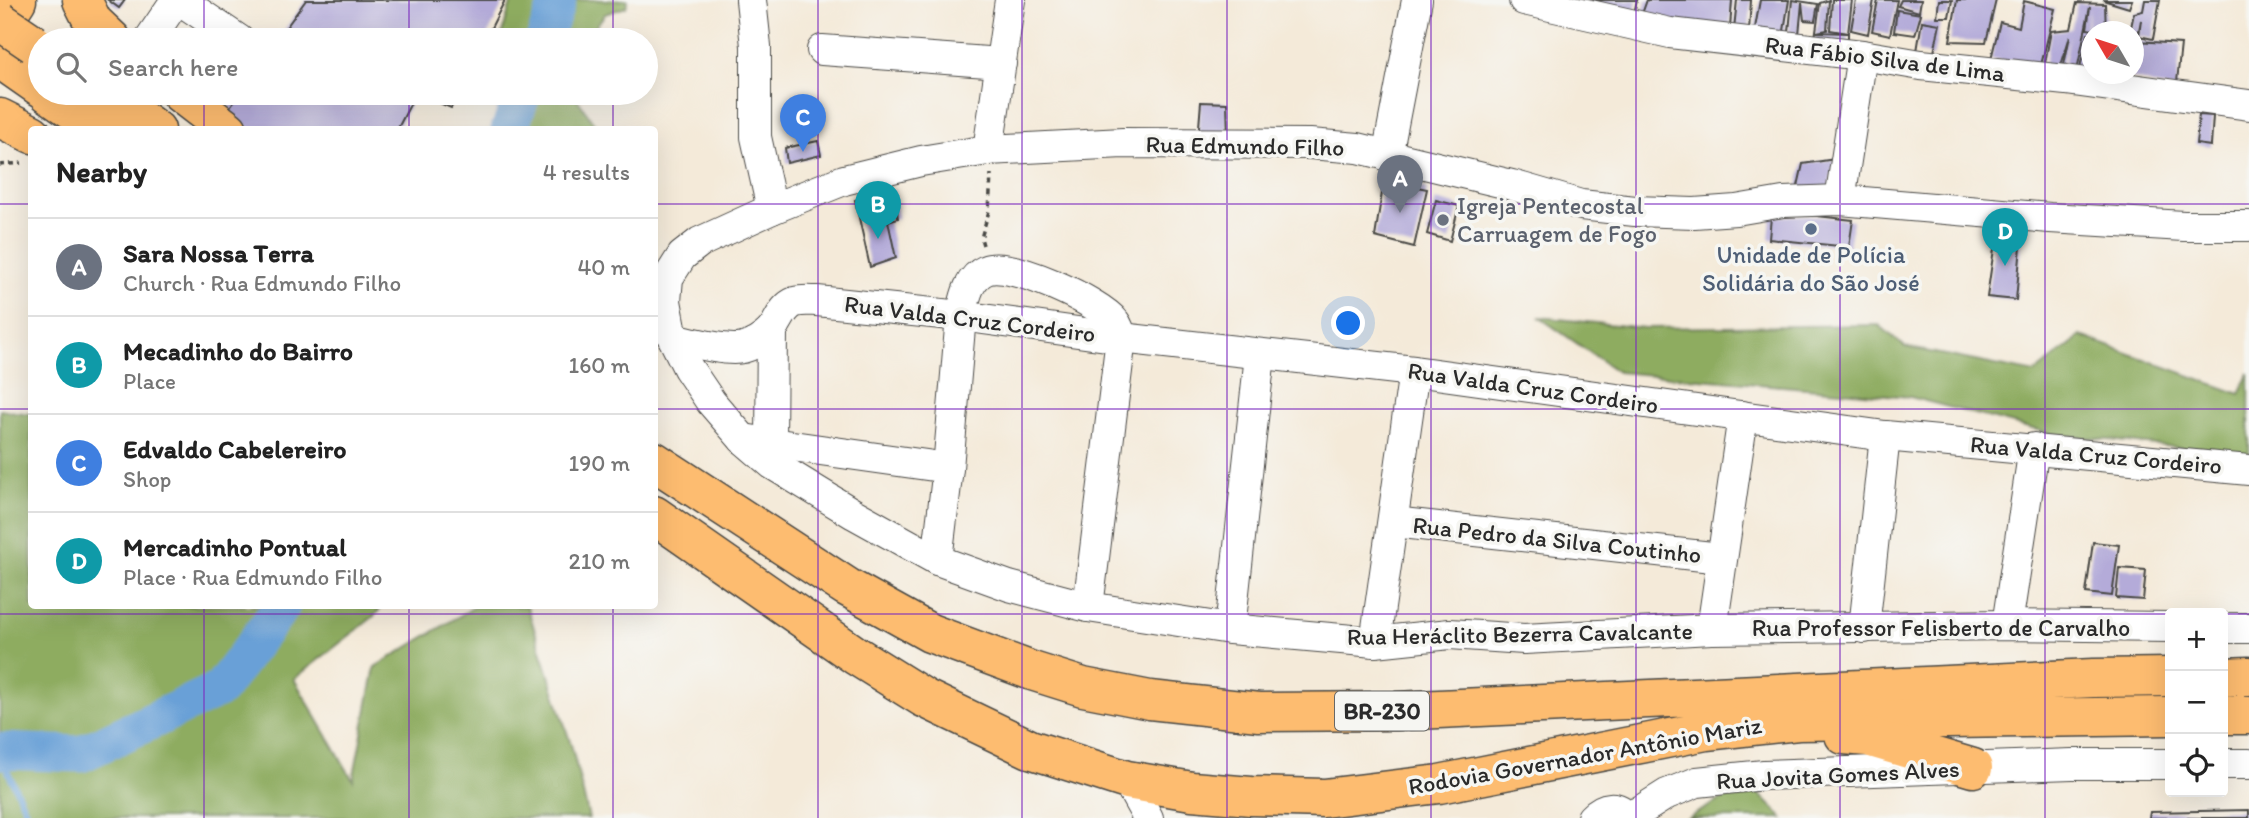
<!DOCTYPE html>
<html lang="en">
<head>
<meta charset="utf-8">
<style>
	body { margin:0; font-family:Itim,sans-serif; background:#f2f2f2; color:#222 }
	.controls { position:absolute; right:21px; bottom:21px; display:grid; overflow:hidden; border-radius:7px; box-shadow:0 7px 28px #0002 }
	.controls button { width:63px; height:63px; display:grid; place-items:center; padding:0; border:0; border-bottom:2px solid #e0e0e0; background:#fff; color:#222; font:35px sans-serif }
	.compass { position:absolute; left:2081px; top:21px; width:63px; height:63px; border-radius:50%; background:#fff; box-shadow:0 7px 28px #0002; rotate:309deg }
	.you { position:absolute; left:1349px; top:324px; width:24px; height:24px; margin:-18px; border:5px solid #fff; border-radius:50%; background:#1a73e8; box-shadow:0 0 0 10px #1a73e833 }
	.badge { display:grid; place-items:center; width:46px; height:46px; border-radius:50%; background:#0b8043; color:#fff; font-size:23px; font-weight:700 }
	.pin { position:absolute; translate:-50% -58px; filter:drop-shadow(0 2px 4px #0008) }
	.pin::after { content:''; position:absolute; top:37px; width:24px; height:21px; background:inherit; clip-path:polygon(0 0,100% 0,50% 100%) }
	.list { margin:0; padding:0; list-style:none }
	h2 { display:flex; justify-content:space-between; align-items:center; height:91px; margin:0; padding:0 28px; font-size:30px }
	h2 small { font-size:23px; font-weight:400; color:#767676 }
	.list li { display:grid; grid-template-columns:46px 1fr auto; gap:21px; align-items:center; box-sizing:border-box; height:98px; padding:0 28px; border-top:2px solid #e0e0e0 }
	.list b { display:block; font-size:26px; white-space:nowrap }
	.list p { margin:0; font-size:23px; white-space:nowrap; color:#767676 }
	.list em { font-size:23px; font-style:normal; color:#767676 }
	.icon { flex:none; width:38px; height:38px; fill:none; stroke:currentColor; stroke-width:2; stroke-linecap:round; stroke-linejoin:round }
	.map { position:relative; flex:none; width:2249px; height:818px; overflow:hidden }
	.search { position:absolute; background:#fff; box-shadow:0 7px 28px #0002; left:28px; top:28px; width:630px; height:77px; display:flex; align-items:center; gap:18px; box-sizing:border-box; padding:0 24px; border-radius:38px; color:#767676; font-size:26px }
	.panel { position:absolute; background:#fff; box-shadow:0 7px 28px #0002; left:28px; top:126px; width:630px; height:483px; border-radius:7px }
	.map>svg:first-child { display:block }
</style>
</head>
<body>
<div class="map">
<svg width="2249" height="818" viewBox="0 0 2249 818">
	<rect width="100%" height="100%" fill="#f6f6f2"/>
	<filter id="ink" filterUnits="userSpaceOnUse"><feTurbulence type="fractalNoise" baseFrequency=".0143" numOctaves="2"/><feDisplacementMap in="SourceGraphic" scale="14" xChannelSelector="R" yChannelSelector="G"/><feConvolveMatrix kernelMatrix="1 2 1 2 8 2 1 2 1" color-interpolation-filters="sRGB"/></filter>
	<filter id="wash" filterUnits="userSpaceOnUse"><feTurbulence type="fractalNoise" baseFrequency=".00686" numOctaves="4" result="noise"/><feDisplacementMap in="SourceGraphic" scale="28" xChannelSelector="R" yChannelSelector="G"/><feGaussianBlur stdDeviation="1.57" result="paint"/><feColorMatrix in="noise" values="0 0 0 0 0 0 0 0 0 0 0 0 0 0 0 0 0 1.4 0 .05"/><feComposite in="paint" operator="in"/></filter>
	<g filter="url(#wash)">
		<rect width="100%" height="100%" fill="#f4ead9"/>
		<g fill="#8eac60" stroke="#5c6c46" stroke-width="2">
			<polygon points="512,0 628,0 626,7 605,14 586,40 500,40"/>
			<polygon points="505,93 573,93 598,129 500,129 507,110"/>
			<polygon points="1539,317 1645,328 1879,325 1905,347 2035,373 2081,336 2240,394 2249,373 2249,455 2052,434 1910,397 1618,372"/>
			<polygon points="0,410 31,414 32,606 383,606 373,617 294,679 353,780 375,667 476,606 527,606 572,748 589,818 0,818"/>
			<polygon points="1749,784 1783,818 1688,818"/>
		</g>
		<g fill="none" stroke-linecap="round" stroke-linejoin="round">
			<polyline stroke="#69a0d7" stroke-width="6" points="0,754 29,818"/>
			<g stroke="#69a0d7" stroke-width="37">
				<polyline points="544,40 558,0"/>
				<polyline points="509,130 523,93"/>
				<polyline points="0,751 81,754 220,689 282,606"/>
			</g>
		</g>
		<g id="blocks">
			<g fill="#b4abd9">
				<polygon points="108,0 125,0 119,8"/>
				<polygon points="306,0 505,0 485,40 277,40"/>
				<polygon points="1584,0 1637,0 1634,14"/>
				<polygon points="1647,0 1732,0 1730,28 1638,25"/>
				<polygon points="1737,0 1751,0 1749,31 1734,29"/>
				<polygon points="1760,0 1789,0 1783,37 1755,28"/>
				<polygon points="1792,0 1818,4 1815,21 1804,20 1802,3 1799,34 1789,32"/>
				<polygon points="1829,0 1827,30 1817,32 1848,33 1848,48 1814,45 1820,3"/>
				<polygon points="1832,0 1852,0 1848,33 1830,30"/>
				<polygon points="1856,0 1874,0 1868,34 1851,30"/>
				<polygon points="1878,0 1897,0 1890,35 1872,31"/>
				<polygon points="1901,0 1921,0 1919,12 1898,6"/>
				<polygon points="1939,0 1952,0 1949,17 1937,17"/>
				<polygon points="1957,0 1996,0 1986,42 1950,41"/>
				<polygon points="2103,0 2132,0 2129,8"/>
				<polygon points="2145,0 2160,0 2153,39 2139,36 2141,20 2137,41 2181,44 2176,91 2119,74 2134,74 2134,32 2130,32 2134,13 2143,11"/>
				<polygon points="2024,1 2055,9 2040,69 1991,59 2000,22 2019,27"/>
				<polygon points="2077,3 2105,4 2106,32 2087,29 2090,7 2075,80 2061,79 2070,36 2059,72 2044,68 2051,31 2071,29"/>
				<polygon points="1897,10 1921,14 1915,35 1894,32"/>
				<polygon points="1922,21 1940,24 1933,57 1917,51"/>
				<polygon points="2088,33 2092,33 2092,74 2077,80"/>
				<polygon points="240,93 459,93 451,108 416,93 397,130 252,130 227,111"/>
				<polygon points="1201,102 1227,103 1228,138 1198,139"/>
				<polygon points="2199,115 2213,116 2211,146 2196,144"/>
				<polygon points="818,141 821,155 787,163 785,148"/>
				<polygon points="1835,159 1827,195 1796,195 1803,164"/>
				<polygon points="1384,180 1427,189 1414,247 1375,237"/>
				<polygon points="894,190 898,218 888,221 896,258 870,267 855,200"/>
				<polygon points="1436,200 1459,206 1450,241 1427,234"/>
				<polygon points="1808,215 1853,220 1849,247 1769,239 1771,217"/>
				<polygon points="1996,235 2022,235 2016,300 1987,297"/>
				<polygon points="2093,542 2119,545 2112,596 2086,593"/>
				<polygon points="2119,568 2146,570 2143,600 2116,598"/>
				<polygon points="2249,810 2249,818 2149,818 2150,812"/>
			</g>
		</g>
	</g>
	<g filter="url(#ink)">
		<use href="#blocks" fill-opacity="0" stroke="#494845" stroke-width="2"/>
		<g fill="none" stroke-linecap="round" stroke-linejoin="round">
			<defs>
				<g id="minor">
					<polyline points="180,0 239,40"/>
					<polyline points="751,0 756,46 756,137 772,209"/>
					<polyline points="1524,0 1670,33 1862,55 1921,65 2066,80 2249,105"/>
					<polyline points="149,40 176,0"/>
					<polyline points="822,50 1001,63"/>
					<polyline points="988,150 1010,0"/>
					<polyline points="1387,156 1417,0"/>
					<polyline points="1840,200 1862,55"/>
					<path d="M673,338c18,4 53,14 70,10 10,-3 21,-10 28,-17 8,-9 11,-24 24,-29 7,-2 15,-1 22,-1l144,15 160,22 293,33 471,65 364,34"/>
					<polyline points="743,439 948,468"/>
					<polyline points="771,442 772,330"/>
					<polyline points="1393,522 1721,558"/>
					<path d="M937,560l11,-92 13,-152c4,-18 7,-38 25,-46 24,-10 114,32 129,52 4,5 5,10 6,16l-33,269"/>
					<polyline points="2007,625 2034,448"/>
					<polyline points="2170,627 2007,625 1712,629 1524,639 1450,634 1375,642 1230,629 1088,607 1009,586 937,560 854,514 772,464 743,439 711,402 688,368 673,338 666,301 668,278 682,256 700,242 772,209 844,180 921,161 988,150 1123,143 1310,144 1358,148 1512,185 1581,205 1635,211 1694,213 1736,210 1783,202 1840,200 2050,218 2184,226 2249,226"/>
					<polyline points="1864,628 1885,436"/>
					<polyline points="2223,628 2249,628"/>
					<polyline points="1230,629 1260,355"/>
					<polyline points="1712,629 1743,416"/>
					<polyline points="1375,642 1414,371"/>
					<polyline points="2223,764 2249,764"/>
					<polyline points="1127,780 1148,818"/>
					<path d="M1592,818c11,-12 25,-15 37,0"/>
					<polyline points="1629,818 1667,794 1697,782 1764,775 2072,764 2170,764"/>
				</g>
				<polyline id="major" points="0,26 17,0"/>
				<g id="highway">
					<polyline points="82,0 93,22 112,40"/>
					<polyline points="0,59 40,87"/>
					<polyline points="48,93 101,130"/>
					<polyline points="104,93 156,130"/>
					<polyline points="180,93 228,130"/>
					<polyline points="0,118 32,134"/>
					<polyline points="654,461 847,587 930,633 1032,671 1083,687 1150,700 1259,712 1396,711 2093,678 2170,677"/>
					<polyline points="654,515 855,655 924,698 1030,749 1127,780 1192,791 1251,796 1324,798 1439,784 1706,731 1798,721 2170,716"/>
					<polyline points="2223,677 2249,676"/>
					<polyline points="2223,715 2249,715"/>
					<polyline points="1844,735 1868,737 1973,768"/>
				</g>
			</defs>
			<use href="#minor" stroke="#494845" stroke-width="32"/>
			<use href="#major" stroke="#494845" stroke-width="41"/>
			<use href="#highway" stroke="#494845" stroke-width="41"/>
			<g stroke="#494845" stroke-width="3.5" stroke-dasharray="5 5" stroke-linecap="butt">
				<polyline points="0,165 22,163"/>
				<polyline points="983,245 981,238 989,211 991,174"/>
			</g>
			<use href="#minor" stroke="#fff" stroke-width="30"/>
			<use href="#major" stroke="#fdbc6f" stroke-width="38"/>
			<use href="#highway" stroke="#fdbc6f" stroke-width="38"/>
			<defs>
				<polyline id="highway-bridge" points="0,21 34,44"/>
			</defs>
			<use href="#highway-bridge" stroke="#494845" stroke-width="41" stroke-linecap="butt"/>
			<use href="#highway-bridge" stroke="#fdbc6f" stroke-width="38"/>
		</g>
	</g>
	<path fill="none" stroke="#7b2cbf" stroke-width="2" stroke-opacity="0.55" d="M204,0v40M409,0v40M613,0v40M818,0v818M1022,0v818M1227,0v818M1431,0v818M1636,0v818M1840,0v818M2045,0v818M204,93v37M409,93v37M613,93v37M0,204h32M654,204h1595M0,409h32M654,409h1595M204,606v212M409,606v212M613,606v212M0,614h2170M2223,614h26"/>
	<circle fill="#6b7280" stroke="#f6f6f2" stroke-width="2.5" cx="1443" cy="220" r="7"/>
	<circle fill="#5c6f8a" stroke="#f6f6f2" stroke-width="2.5" cx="1811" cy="229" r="7"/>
	<g text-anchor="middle" stroke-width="7" stroke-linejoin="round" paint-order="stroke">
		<rect fill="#f6f6f2" stroke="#686867" stroke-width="2" x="1335" y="691.5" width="94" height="39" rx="5"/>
		<g font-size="23" font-weight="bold" fill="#2b2b2b">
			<text x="1382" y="719">BR-230</text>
		</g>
		<g font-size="24" fill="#2b2b2b" stroke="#f6f6f2">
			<text transform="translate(1885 59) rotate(7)" y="8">Rua Fábio Silva de Lima</text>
			<text transform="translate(1245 146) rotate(1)" y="8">Rua Edmundo Filho</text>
			<text transform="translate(970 319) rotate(7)" y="8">Rua Valda Cruz Cordeiro</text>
			<text transform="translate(1533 388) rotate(8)" y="8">Rua Valda Cruz Cordeiro</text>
			<text transform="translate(2096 455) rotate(5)" y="8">Rua Valda Cruz Cordeiro</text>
			<text transform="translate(1557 540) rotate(6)" y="8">Rua Pedro da Silva Coutinho</text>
			<text x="1941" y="636">Rua Professor Felisberto de Carvalho</text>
			<text transform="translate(1520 634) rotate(-1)" y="8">Rua Heráclito Bezerra Cavalcante</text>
			<text transform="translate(1585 756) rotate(-10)" y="8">Rodovia Governador Antônio Mariz</text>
			<text transform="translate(1838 775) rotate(-3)" y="8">Rua Jovita Gomes Alves</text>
		</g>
		<g font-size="24" fill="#5b616d" stroke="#f6f6f2" text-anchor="start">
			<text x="1457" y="214">Igreja Pentecostal<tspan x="1457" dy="28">Carruagem de Fogo</tspan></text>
		</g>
		<g font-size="24" fill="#4e5e75" stroke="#f6f6f2">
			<text x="1811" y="263">Unidade de Polícia<tspan x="1811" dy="28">Solidária do São José</tspan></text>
		</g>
	</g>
</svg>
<div class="controls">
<button>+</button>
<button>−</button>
<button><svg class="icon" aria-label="locate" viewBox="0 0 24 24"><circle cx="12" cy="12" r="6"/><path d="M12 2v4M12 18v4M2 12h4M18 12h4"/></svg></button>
</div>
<svg class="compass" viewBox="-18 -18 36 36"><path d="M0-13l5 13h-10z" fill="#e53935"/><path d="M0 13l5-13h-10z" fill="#767676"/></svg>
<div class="you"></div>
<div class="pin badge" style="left:1400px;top:213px;background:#6b7280">A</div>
<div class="pin badge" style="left:878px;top:239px;background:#0f9aa8">B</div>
<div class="pin badge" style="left:803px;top:152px;background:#3f7fe0">C</div>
<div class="pin badge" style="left:2005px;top:266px;background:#0f9aa8">D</div>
<div class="search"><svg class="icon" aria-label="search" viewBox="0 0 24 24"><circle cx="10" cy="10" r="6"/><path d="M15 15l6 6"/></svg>Search here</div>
<section class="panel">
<h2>Nearby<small>4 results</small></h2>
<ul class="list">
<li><span class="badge" style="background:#6b7280">A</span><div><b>Sara Nossa Terra</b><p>Church · Rua Edmundo Filho</p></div><em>40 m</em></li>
<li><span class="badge" style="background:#0f9aa8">B</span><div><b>Mecadinho do Bairro</b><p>Place</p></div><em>160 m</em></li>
<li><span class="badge" style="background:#3f7fe0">C</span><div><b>Edvaldo Cabelereiro</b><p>Shop</p></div><em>190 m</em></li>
<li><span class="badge" style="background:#0f9aa8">D</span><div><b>Mercadinho Pontual</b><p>Place · Rua Edmundo Filho</p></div><em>210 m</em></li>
</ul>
</section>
</div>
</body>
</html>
